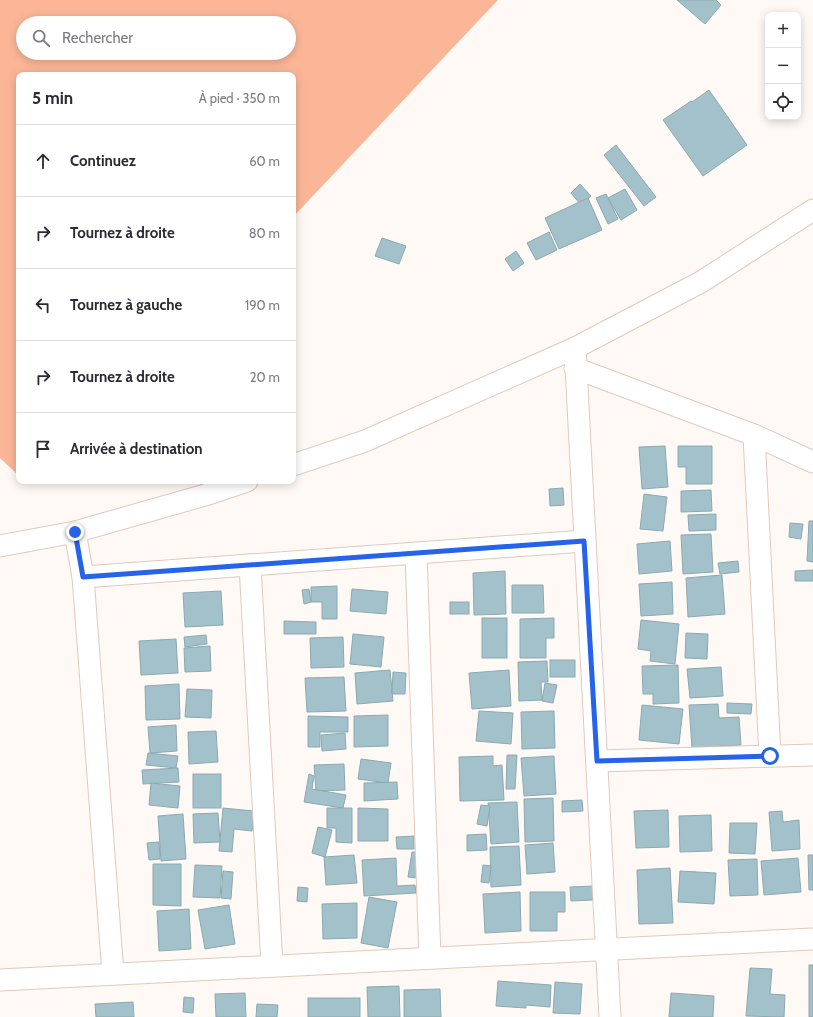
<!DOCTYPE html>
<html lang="fr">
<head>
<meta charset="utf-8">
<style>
	body { margin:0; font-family:Cabin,sans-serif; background:#f2f2f3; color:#2b2b33 }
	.controls { position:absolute; right:12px; top:12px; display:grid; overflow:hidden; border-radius:8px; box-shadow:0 2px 10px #0003 }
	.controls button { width:36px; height:36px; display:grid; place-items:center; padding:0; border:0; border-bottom:1px solid #e1e1e2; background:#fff; color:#2b2b33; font:20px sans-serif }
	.stop { position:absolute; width:12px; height:12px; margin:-9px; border:3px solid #2563eb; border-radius:50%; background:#fff }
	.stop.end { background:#2563eb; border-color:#fff; box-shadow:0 1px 4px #0008 }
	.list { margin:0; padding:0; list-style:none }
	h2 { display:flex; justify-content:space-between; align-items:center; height:52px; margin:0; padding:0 16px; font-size:17px }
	h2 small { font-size:13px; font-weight:400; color:#7c7c81 }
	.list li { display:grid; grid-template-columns:26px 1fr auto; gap:12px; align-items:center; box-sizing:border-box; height:72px; padding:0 16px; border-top:1px solid #e1e1e2 }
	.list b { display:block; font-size:15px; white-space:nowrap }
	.list em { font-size:13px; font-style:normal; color:#7c7c81 }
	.icon { flex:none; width:22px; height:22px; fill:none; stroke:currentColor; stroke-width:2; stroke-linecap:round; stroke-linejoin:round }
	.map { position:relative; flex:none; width:813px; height:1017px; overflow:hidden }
	.search { position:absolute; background:#fff; box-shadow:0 2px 10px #0003; left:16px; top:16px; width:280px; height:44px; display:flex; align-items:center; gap:10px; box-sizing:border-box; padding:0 14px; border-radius:22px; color:#7c7c81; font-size:15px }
	.panel { position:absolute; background:#fff; box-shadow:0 2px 10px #0003; left:16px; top:72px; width:280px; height:412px; border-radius:8px }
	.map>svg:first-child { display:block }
</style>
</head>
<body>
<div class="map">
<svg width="813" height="1017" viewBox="0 0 813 1017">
	<rect width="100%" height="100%" fill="#fff9f6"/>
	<path fill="#fbb697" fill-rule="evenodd" d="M0,0h498l-205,217v-142h-274v401l-19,-18zM23,23h266v30h-266z"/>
	<g fill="#a3c1ca" stroke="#8ba9b1">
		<polygon points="677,0 716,0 721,5 705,24"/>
		<polygon points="709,90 747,145 703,176 663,120 691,101 692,102"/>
		<polygon points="616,145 656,197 644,206 604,155"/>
		<polygon points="580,184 591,196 581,205 571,193"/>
		<polygon points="625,189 637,210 621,220 608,198"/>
		<polygon points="606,194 618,219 608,224 596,198"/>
		<polygon points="588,198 602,230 559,249 545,218"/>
		<polygon points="549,232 557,250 536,260 527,243"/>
		<polygon points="382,238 406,246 399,264 375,256"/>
		<polygon points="516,251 524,263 513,271 505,259"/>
		<polygon points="665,446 668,487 642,489 639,447"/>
		<polygon points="678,446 712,446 712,484 686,484 686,467 678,467"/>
		<polygon points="563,488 564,505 550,506 549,489"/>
		<polygon points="711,490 712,511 681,512 681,491"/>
		<polygon points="644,494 667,497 663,531 640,529"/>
		<polygon points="716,514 716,530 689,531 688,515"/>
		<polygon points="809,521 813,521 813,562 807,561"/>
		<polygon points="790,523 803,524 801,539 789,537"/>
		<polygon points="711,534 713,572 683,574 681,535"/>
		<polygon points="670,541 672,571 639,574 637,544"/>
		<polygon points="738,561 739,572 720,574 718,563"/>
		<polygon points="813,570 813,581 795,581 795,571"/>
		<polygon points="505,571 506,614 474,615 473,573"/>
		<polygon points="722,575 725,614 688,617 686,578"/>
		<polygon points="672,582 673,614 641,616 639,584"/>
		<polygon points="512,585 543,585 544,613 512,613"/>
		<polygon points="337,586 337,619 322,619 322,602 311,602 311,587"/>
		<polygon points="309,589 311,602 304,604 302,590"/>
		<polygon points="352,589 388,592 386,614 350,611"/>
		<polygon points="221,591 223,625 185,627 183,593"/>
		<rect x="450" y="602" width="19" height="12"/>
		<rect x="482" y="618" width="25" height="40"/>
		<polygon points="554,618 554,638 546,638 546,658 520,658 520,619"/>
		<polygon points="641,620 679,624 675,664 650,661 651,651 638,649"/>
		<polygon points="284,621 316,622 316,634 284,634"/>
		<polygon points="686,633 708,634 707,659 685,658"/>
		<polygon points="353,634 384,637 381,667 350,664"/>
		<polygon points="206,635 207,644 185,647 184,637"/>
		<polygon points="343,637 344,667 311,668 310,638"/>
		<polygon points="176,639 178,673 141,675 139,641"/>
		<polygon points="210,646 211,671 185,672 184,648"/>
		<rect x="550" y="660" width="25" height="17"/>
		<polygon points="547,661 548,682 541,682 542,700 519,701 518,662"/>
		<polygon points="678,665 679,703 653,704 653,694 643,694 642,666"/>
		<polygon points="721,667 723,696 690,698 687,669"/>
		<polygon points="390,670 393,701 357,704 355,673"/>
		<polygon points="509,670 511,706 472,709 469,673"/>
		<polygon points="393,672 406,673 405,694 392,694"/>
		<polygon points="344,677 346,711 307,712 305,678"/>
		<polygon points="545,683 557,685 553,703 542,701"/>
		<polygon points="179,684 180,719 146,720 145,686"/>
		<polygon points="187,689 212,690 211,718 185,717"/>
		<polygon points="727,703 752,704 751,714 727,713"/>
		<polygon points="718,704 719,718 739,717 741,745 692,748 689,705"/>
		<polygon points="642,705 683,709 679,744 639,740"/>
		<polygon points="479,711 513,713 511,744 476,741"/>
		<polygon points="554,711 555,748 522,749 521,712"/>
		<polygon points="388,715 388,746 354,747 354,716"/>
		<polygon points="308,716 348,717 348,732 320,732 320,747 308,747"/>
		<polygon points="176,725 177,751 150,753 148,727"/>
		<polygon points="216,731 218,762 189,764 188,732"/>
		<polygon points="345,733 346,749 322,751 321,735"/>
		<polygon points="148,753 178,756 176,768 146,765"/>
		<polygon points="507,755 517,755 515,789 506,789"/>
		<polygon points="493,756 493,766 502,765 504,800 460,801 459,757"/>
		<polygon points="554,756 556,794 524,796 521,758"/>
		<polygon points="361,759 391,763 388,783 358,779"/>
		<polygon points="344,764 345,790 316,791 314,765"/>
		<polygon points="178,768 179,782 143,784 142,770"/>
		<rect x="193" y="774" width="28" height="34"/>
		<polygon points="309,774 314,776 312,789 346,795 343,808 304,802"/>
		<polygon points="397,782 398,799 364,801 364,783"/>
		<polygon points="151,783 180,786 178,808 149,805"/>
		<polygon points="553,798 554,841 525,842 524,799"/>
		<polygon points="582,800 583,811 562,812 562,801"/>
		<polygon points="517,802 519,842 491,844 488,803"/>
		<polygon points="481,805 490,806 487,826 477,824"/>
		<polygon points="223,808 254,811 252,831 234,829 232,852 219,851"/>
		<polygon points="327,808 352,808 352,843 336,842 336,828 327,828"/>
		<polygon points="358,808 388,809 388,841 358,841"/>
		<polygon points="668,810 669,847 636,848 634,811"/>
		<polygon points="782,811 783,822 799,820 800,849 772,851 769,812"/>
		<polygon points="218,813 220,842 194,843 193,814"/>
		<polygon points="183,814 186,859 161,861 158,816"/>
		<polygon points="711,815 712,851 680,852 679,816"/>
		<polygon points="730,823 757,823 755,854 729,853"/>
		<polygon points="318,827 332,830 325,857 312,853"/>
		<polygon points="486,834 487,850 467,851 467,835"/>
		<polygon points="414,836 414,849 397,849 396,837"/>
		<polygon points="159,842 160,859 149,860 147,843"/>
		<polygon points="553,843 555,872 527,874 525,845"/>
		<polygon points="519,846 521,885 491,887 490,847"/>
		<polygon points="412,852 422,853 418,878 408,877"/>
		<polygon points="354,855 357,883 326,885 324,857"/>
		<polygon points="808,855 813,855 813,890 809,890"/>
		<polygon points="396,858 397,886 415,885 416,893 364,896 362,860"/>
		<polygon points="798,858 801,892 764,895 761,861"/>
		<polygon points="757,859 758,895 730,896 728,860"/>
		<polygon points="153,864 181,864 181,906 153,905"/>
		<polygon points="195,865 222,866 220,898 193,897"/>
		<polygon points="483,865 491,866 489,883 481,882"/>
		<polygon points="670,868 673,923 639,924 637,870"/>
		<polygon points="223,871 233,872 231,899 221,898"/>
		<polygon points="680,871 716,873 714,904 678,902"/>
		<polygon points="593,886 593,900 571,901 570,887"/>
		<polygon points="298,887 308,888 307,902 297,901"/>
		<polygon points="520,892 521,931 485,933 483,894"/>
		<polygon points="530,892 565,892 565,912 557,912 557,931 530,931"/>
		<polygon points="369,897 397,902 388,948 361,943"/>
		<polygon points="357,903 357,938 323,939 322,904"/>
		<polygon points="229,905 235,944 205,949 198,910"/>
		<polygon points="189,909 191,949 159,951 157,911"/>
		<rect x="809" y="965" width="4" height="52"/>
		<polygon points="750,968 772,969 770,994 785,995 784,1017 746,1016"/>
		<polygon points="498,981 551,985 550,1007 526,1005 526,1008 496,1006"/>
		<polygon points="555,982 582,984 580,1014 553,1013"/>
		<polygon points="399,986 400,1017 368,1017 367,987"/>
		<polygon points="440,989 441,1017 404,1017 404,990"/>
		<polygon points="245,993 246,1017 216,1017 215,994"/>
		<polygon points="671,993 714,996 713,1017 669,1017"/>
		<polygon points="184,997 194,998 193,1013 183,1012"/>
		<rect x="308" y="998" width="52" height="19"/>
		<polygon points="133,1002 134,1017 96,1017 95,1004"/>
		<polygon points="257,1004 278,1005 277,1017 256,1017"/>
	</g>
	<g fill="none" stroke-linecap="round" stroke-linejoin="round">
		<defs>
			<g id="street">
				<polyline points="575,348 610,1017"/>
				<polyline points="575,368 754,435 813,462"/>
				<polyline points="754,435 770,756"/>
				<polyline points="293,465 365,441 575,348 701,282 813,210"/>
				<polyline points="75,532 83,577 113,974"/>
				<polyline points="0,546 75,532 205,495 247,481"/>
				<polyline points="416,553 430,958"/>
				<polyline points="250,565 272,966"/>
				<polyline points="83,577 584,541"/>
				<polyline points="597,761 813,755"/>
				<polyline points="0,980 813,939"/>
			</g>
		</defs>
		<use href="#street" stroke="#e3c8bc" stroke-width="23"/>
		<use href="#street" stroke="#fff" stroke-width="21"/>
	</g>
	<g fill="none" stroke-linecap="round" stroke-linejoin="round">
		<polyline stroke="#2563eb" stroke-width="5" points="75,532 83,577 584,541 597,761 770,756"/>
	</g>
</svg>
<div class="controls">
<button>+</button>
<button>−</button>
<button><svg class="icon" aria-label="locate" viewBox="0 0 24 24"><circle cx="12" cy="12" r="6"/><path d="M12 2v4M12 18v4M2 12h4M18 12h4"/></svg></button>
</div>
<div class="stop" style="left:770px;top:756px"></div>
<div class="stop end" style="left:75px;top:532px"></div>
<div class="search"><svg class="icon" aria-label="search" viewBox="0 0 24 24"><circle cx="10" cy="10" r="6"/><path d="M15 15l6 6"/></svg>Rechercher</div>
<section class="panel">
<h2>5 min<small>À pied · 350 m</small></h2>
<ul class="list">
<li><svg class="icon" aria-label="ahead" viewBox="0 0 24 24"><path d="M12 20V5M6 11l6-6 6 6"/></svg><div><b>Continuez</b></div><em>60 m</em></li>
<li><svg class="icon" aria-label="right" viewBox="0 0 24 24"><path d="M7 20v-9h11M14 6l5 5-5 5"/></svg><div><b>Tournez à droite</b></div><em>80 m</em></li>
<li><svg class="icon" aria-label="left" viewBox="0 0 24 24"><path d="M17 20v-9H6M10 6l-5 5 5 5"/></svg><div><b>Tournez à gauche</b></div><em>190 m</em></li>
<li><svg class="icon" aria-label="right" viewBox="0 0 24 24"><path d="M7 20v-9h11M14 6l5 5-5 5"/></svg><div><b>Tournez à droite</b></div><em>20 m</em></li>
<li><svg class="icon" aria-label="arrive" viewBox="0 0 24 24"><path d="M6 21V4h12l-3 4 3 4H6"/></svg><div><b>Arrivée à destination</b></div></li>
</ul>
</section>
</div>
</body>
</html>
